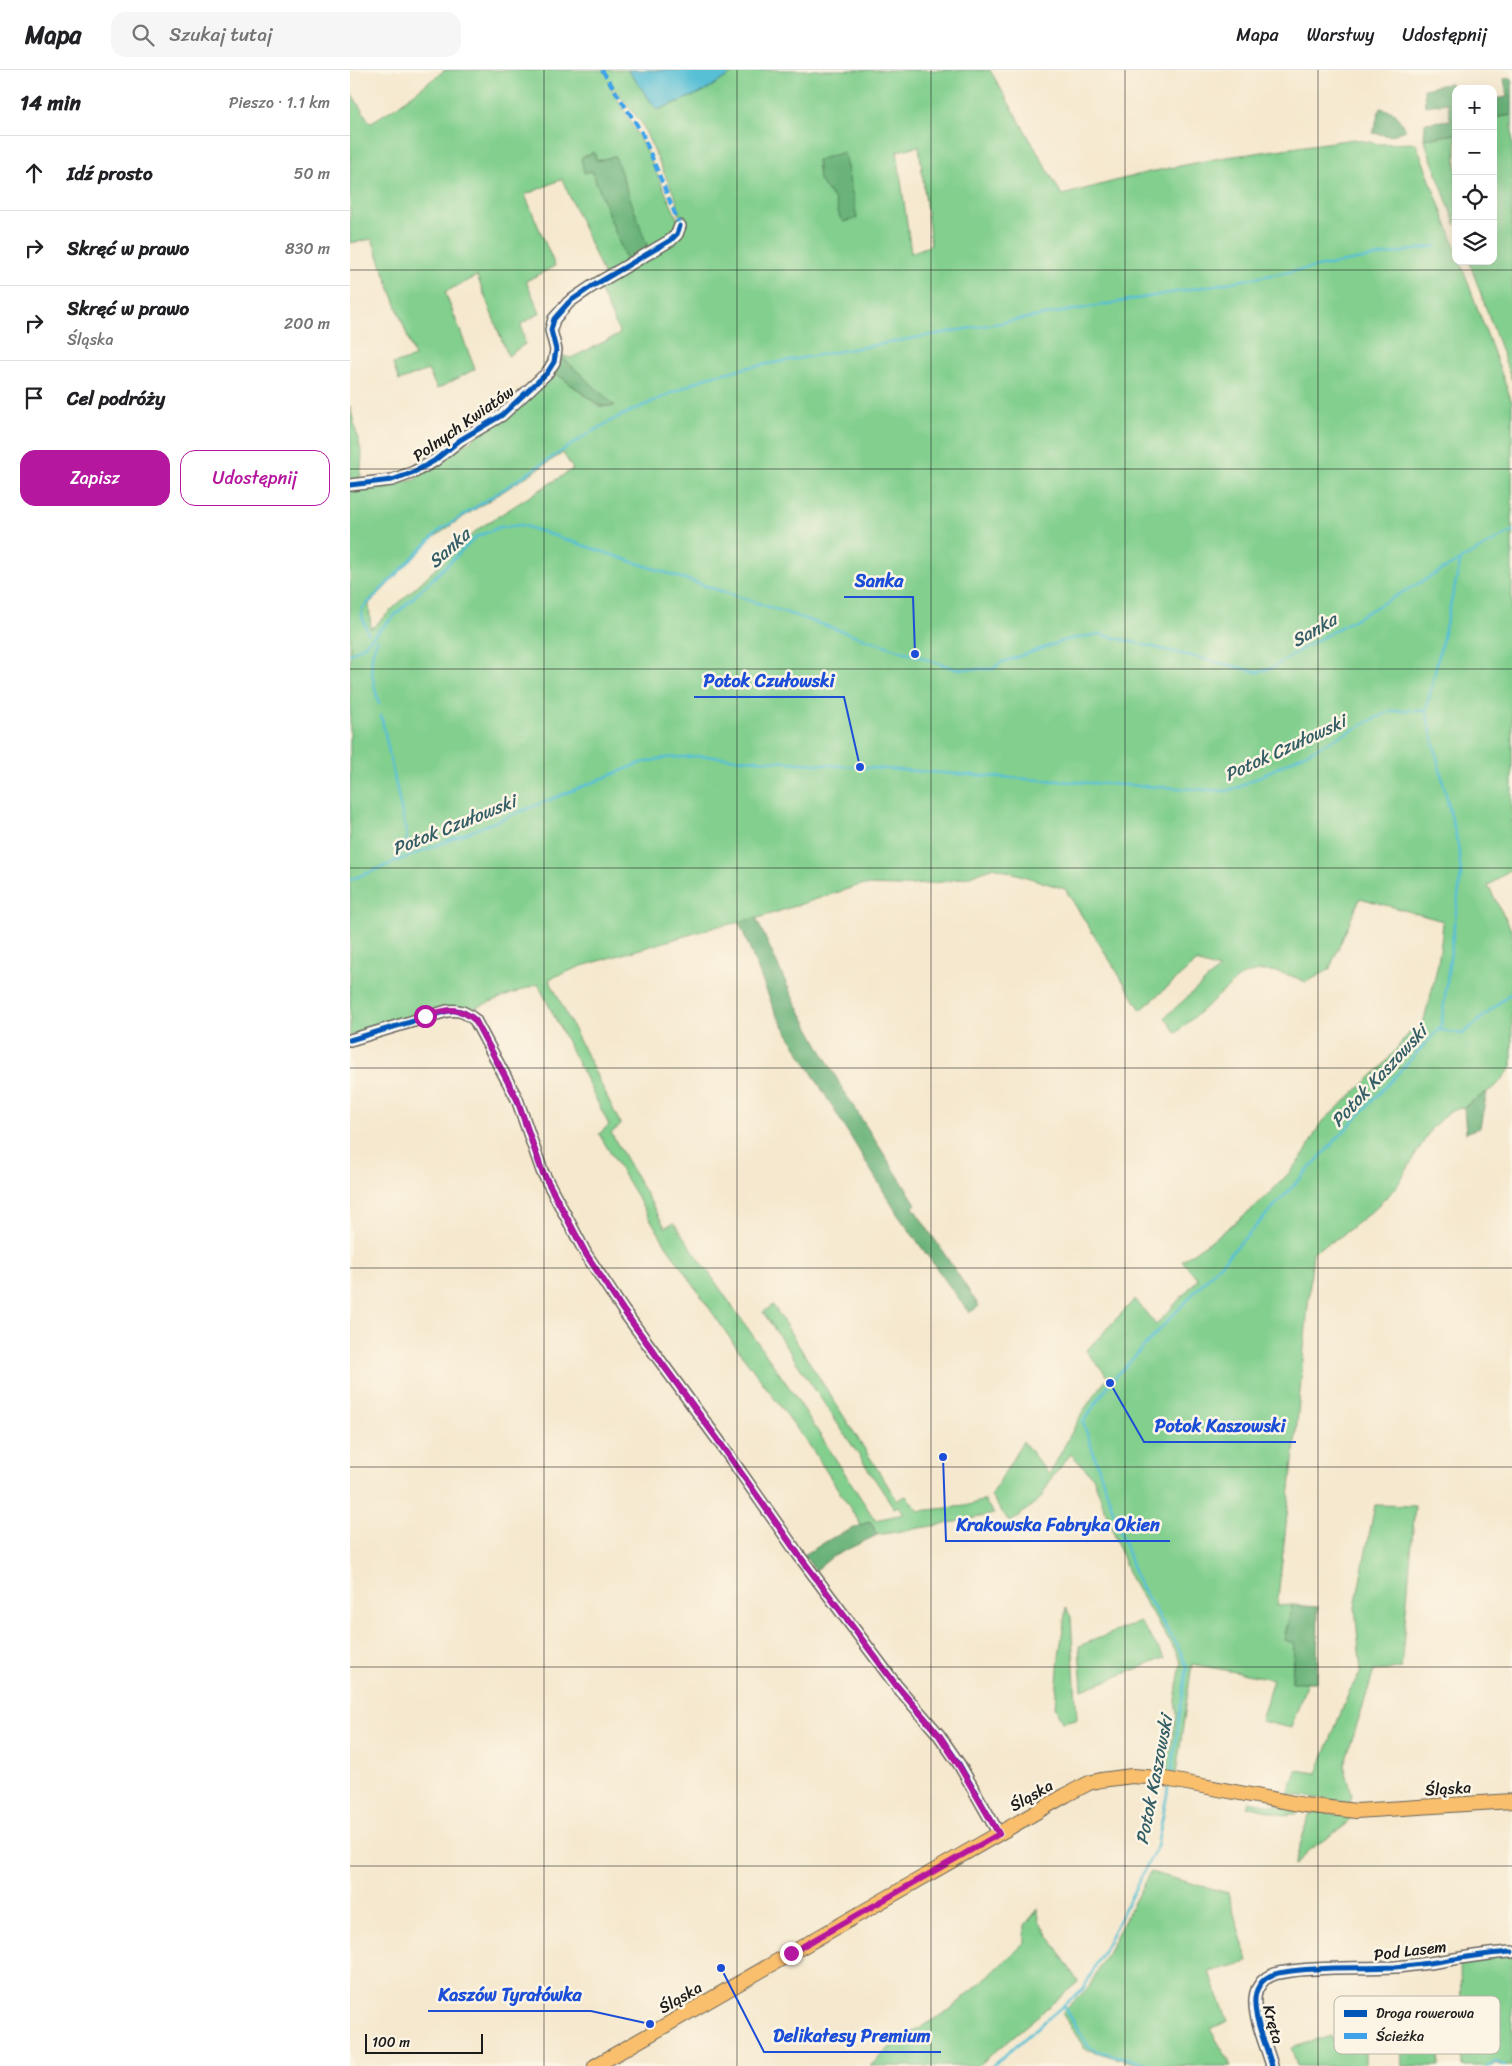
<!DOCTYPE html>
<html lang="pl">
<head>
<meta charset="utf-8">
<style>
	body { margin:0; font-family:Sriracha,sans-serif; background:#f6f6f6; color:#202124 }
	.controls { position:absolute; right:15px; top:15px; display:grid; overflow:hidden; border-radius:10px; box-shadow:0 5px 20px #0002 }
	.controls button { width:45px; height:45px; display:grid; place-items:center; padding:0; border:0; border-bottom:1px solid #e0e0e0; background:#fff; color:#202124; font:25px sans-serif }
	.scale { position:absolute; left:15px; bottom:12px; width:118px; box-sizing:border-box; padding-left:5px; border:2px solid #1c1c1c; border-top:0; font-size:14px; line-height:18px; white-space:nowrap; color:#1c1c1c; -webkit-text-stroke:4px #fcf5e5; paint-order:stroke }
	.stop { position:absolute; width:15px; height:15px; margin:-11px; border:4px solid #b5179e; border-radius:50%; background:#fff }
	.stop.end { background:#b5179e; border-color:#fff; box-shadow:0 1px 5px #0008 }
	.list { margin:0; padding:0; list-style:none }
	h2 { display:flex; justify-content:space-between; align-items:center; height:65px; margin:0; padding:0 20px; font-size:21px }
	h2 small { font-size:16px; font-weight:400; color:#757577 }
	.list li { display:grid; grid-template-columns:32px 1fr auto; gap:15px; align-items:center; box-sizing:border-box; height:75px; padding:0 20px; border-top:1px solid #e0e0e0 }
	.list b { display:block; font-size:19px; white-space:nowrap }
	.list p { margin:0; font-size:16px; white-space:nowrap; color:#757577 }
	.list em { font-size:16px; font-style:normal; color:#757577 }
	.actions { display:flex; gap:10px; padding:15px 20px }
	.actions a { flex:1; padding:11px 0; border:1px solid #b5179e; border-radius:15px; text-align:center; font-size:18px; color:#b5179e }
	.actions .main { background:#b5179e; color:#fff }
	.icon { flex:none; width:28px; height:28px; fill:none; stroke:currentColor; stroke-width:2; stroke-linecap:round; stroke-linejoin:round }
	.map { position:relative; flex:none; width:1162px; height:1996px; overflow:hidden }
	header { display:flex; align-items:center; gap:30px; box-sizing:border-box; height:70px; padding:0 25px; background:#fff; border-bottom:1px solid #e0e0e0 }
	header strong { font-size:24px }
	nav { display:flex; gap:28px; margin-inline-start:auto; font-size:18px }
	.search { width:350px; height:45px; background:#f6f6f6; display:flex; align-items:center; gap:12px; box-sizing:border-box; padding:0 18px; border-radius:15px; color:#757577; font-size:19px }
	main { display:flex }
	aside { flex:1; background:#fff }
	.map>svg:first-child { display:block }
</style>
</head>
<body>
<header>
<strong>Mapa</strong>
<div class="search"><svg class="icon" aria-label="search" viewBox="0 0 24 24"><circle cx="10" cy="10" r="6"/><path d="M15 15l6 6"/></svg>Szukaj tutaj</div>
<nav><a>Mapa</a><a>Warstwy</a><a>Udostępnij</a></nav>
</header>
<main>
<aside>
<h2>14 min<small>Pieszo · 1.1 km</small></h2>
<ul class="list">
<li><svg class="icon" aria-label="ahead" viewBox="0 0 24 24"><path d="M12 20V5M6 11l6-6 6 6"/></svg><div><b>Idź prosto</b></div><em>50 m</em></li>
<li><svg class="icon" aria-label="right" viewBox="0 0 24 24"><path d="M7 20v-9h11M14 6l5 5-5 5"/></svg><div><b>Skręć w prawo</b></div><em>830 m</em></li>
<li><svg class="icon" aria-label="right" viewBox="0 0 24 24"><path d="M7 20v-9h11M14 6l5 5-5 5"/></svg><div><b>Skręć w prawo</b><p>Śląska</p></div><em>200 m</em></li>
<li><svg class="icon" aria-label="arrive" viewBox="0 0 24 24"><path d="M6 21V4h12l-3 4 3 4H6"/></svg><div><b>Cel podróży</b></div></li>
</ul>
<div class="actions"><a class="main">Zapisz</a><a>Udostępnij</a></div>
</aside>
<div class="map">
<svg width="1162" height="1996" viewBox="0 0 1162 1996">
	<rect width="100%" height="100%" fill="#fcf5e5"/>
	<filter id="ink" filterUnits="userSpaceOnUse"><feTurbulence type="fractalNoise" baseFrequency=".02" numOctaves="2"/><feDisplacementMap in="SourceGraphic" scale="10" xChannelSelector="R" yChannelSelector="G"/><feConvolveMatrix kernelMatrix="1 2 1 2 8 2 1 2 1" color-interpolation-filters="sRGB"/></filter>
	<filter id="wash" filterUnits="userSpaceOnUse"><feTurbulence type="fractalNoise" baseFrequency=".0096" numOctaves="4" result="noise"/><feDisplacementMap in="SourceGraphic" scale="20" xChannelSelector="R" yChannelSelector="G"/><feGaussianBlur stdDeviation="1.12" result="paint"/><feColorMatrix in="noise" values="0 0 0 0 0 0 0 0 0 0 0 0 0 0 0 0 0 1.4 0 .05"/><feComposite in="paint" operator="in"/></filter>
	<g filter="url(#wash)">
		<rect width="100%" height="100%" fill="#f5e8ce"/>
		<g fill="#82cf8e" stroke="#4f7655" fill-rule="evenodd">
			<path d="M95,0h183l29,40 46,-18 34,-22h253l72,125 83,-22 75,-15 134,-19 25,5 37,-1 40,106v12h4l52,141v466l-24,18 24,45v136l-16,19 -32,21 -16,5 -17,17 -35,59 -24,23 -31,25 -28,16 -17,182 -19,172 15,-1 -8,35 10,3 -2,38 15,1 -16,46 -30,-7 12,-42 -81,-15 -16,110 -10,-1 11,-59 -2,-14 6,-37 -5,-11 -46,-74 -37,-101 -22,-23 -20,25 -10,19 -31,25 -19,-27 32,-55 26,34 34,-64 25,-34 -22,-26 49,-52 21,26 42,-46 -16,-18 41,-29 39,-31 27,-28 16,-20 15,-29 61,-56 32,-40 7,5c11,-37 21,-73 23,-112l-83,-23 -31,72 -23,12c-23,-10 -40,-16 -65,-6l-65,57 -11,-16 54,-48 -23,-7 -55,48 -76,-121 -71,-22 -27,10 -25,5 -40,4 -42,-1 -108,35 -33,6 -137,40 -33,13 72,146 -10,8 54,94 9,-4 119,170 82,127 29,-6 -5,-8 -5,2 -131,-196 10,-7 124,195 9,-4 13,15 46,-5 19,-6 10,14 -49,10 -68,11 -7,-14 -9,4 -49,-76 -78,-105 -68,-99 -67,-111 10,-9 -71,-141 -69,26 -119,26v-545l64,-11 107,-75 32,-34 46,35h15l-54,-51 11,3 49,-24 -22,-49 6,-10 -42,-96 -37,16 30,71 -29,15 14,32 -19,11 4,20 -17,12 -31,-80 -32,16 30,77 -38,20 -9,-19 -29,11 -6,-17 22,-7 -43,-118 -22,4v-152l20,32 26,-16zM258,11l33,41 35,77 6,28 -6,-1 2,-6 -29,-64zM569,76l12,99 -20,8 -14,-102zM244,83l3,8 18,-5 12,106 -35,-92zM213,383l10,16 -95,60 -107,100 -2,-25 63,-65 25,-18z"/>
			<polygon points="1162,45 1162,310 1119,191 1143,191 1143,48"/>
			<polygon points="1106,64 1106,156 1074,69"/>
			<polygon points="0,337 12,385 10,409 0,411"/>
			<polygon points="1025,1435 1065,1436 1051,1599 1024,1601 994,1695 1002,1724 1000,1733 938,1724 946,1700 967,1703 1000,1620 1011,1602 1005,1537"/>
			<polygon points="716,1538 721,1547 727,1649 712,1652 705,1637 709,1587"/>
			<polygon points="790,1552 815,1588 732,1620 729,1576"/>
			<polygon points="899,1731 946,1739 947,1744 939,1744 939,1746 897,1736"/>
			<polygon points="966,1741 1001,1747 993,1757 959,1780 944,1796 959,1745"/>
			<polygon points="800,1802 878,1823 898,1892 859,1902 878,1951 860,1959 882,1996 794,1996 735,1979 712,1943 739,1917"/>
			<polygon points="688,1839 689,1850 728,1912 628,1996 520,1996 547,1971 601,1939 675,1873 675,1855"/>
			<polygon points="1162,1884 1162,1996 1149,1996 1147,1993 1141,1996 1112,1996 1110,1889"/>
			<polygon points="1089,1955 1089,1996 1052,1996 1050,1957"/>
			<polygon points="981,1966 982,1970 1004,1968 1005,1976 1015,1975 1015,1996 947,1996 941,1978"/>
		</g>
		<g fill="#69b279" stroke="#42674a">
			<polygon points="1162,8 1162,45 1143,48 1143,29 1157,27 1154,9"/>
			<polygon points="1100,13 1102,36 1106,36 1106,64 1074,69 1075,53 1100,50 1098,33 1075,36 1074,19"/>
			<polygon points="1030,38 1044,42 1056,60 1040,66 1023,63"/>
			<polygon points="244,82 247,91 265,86 299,181 277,193 242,101 234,103 231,88"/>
			<polygon points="494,82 507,148 494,152 490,148 485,130 469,110 467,90"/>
			<polygon points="210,285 265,336 250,336 203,301"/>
			<polygon points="406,848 442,926 493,1020 566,1134 563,1137 629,1236 619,1243 548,1145 425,942 389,852"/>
			<polygon points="1137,1022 1130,1057 1116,1063 1114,1037"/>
			<polygon points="520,1451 527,1465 482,1487 465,1501 454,1485 482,1468"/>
			<polygon points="942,1535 968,1537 967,1612 942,1612 944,1573 934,1570"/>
		</g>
		<polygon fill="#58c0d5" stroke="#3a6e78" points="278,0 387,0 353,22 307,40"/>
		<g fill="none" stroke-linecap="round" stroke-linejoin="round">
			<g stroke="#58c0d5" stroke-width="2.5">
				<polyline points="18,563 12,546 12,539 89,461 238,364 266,348 357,307 395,298 1086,176"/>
				<path d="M28,569c-12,21 -5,42 1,65"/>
				<polyline points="0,584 12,577 126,467 150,457 172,455 606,599 643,599 650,593 716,570 749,564 908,602 922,598 955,577 1162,461"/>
				<polyline points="1065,640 1076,641"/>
				<path d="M31,645l26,122c-1,11 -4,16 -12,23"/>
				<polyline points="0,810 291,693 314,688 352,686 691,710 876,721 889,717 1040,641 1061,640"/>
				<polyline points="1089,960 1113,964 1162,922"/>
				<polyline points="821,1704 837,1597 830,1581 787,1510 733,1352 760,1313 1091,957 1111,804 1108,775 1076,641 1111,489"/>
				<polyline points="714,1936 738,1976 747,1981 807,1996"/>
				<polyline points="642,1996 734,1918 807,1776 819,1714"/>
				<polyline points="1137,1996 1146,1992 1155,1996"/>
			</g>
		</g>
	</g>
	<g filter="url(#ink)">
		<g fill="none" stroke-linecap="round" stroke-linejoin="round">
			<defs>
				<g id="minor">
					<polyline points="0,415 42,410 64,402 84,391 110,370 152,345 197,303 204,292 206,280 201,260 204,249 219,232 241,217 321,170 327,164 330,156"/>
					<path d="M0,970l97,-29c12,-2 18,1 28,9l42,79 25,72 44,83 37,56 95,130 80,114 98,131 43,50 20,29 40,70"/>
					<path d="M922,1996c-5,-21 -26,-61 -13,-80 5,-9 16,-13 26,-14 36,-6 73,-3 110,-5 39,-3 78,-13 117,-15"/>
				</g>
				<polyline id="major" points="245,1996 716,1725 739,1713 751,1710 782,1706 810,1708 954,1735 1006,1741 1162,1731"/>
			</defs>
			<use href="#minor" stroke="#68635a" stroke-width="14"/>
			<use href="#major" stroke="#68635a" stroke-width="16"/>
			<use href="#minor" stroke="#fff" stroke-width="11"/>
			<use href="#major" stroke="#f9bf6d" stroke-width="14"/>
			<polyline stroke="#3da2ea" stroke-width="4" stroke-dasharray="8 4" stroke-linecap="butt" points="252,0 292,63 330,156"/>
			<defs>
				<g id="cycleway">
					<polyline points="0,415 42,410 64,402 84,391 110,370 152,345 197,303 204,292 206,280 201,260 204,249 219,232 241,217 321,170 327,164 330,156"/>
					<path d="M0,970l97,-29c12,-2 18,1 28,9l42,79 25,72 44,83 37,56 95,130 80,114 98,131 43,50 20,29 40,70"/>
					<path d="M922,1996c-5,-21 -26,-61 -13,-80 5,-9 16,-13 26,-14 36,-6 73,-3 110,-5 39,-3 78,-13 117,-15"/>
				</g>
			</defs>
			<use href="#cycleway" stroke="#fcf5e5" stroke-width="8"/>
			<use href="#cycleway" stroke="#0057b8" stroke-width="5"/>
		</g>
	</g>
	<g fill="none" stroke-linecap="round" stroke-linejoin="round" filter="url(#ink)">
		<path stroke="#b5179e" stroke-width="6" d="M75,946c20,-5 32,-12 50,4l42,79 25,72 44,83 37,56 95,130 80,114 98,131 43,50 19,29 41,70 -208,119"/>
	</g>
	<path fill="none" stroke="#1c1c1c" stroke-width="1" stroke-opacity="0.55" d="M194,0v1996M387,0v1996M581,0v1996M775,0v1996M968,0v1996M0,200h1162M0,399h1162M0,599h1162M0,798h1162M0,998h1162M0,1198h1162M0,1397h1162M0,1597h1162M0,1796h1162"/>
	<g text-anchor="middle" stroke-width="5" stroke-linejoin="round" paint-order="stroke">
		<g font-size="16" fill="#1c1c1c" stroke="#fcf5e5">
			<text transform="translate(113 353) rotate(-35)" y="6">Polnych Kwiatów</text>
			<text transform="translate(1098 1718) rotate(-4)" y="6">Śląska</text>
			<text transform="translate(681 1725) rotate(-30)" y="6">Śląska</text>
			<text transform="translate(1060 1880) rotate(-7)" y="6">Pod Lasem</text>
			<text transform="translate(330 1927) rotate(-30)" y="6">Śląska</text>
			<text transform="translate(924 1954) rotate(75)" y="6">Kręta</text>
		</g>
		<g font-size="18" font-style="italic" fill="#345e66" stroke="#fcf5e5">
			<text transform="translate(99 478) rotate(-42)" y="6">Sanka</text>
			<text transform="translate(964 560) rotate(-30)" y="6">Sanka</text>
			<text transform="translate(935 678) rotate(-25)" y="6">Potok Czułowski</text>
			<text transform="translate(104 755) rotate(-22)" y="6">Potok Czułowski</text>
			<text transform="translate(1029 1006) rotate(-47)" y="6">Potok Kaszowski</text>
			<text transform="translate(804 1710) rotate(-79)" y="6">Potok Kaszowski</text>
		</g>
	</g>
	<rect x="984" y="1926" width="166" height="58" rx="8" fill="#fcf5e5" stroke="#b9b4a9" stroke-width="1"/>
	<rect x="994" y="1940" width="23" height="7" fill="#0057b8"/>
	<rect x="994" y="1963" width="23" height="6" fill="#3da2ea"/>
	<g font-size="14" fill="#1c1c1c">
		<text x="1026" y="1948">Droga rowerowa</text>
		<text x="1026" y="1971">Ścieżka</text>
	</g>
	<path fill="none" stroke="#1d4ed8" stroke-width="2" d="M565 584L563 527H494M510 697L494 627H344M760 1313L794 1372H946M593 1387L596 1471H820M300 1954L241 1941H78M371 1898L414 1982H591"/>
	<g fill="#1d4ed8" stroke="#fcf5e5" stroke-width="2">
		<circle cx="565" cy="584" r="5"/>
		<circle cx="510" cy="697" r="5"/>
		<circle cx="760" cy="1313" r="5"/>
		<circle cx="593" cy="1387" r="5"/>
		<circle cx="300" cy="1954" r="5"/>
		<circle cx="371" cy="1898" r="5"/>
	</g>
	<g font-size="18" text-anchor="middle" font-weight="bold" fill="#1d4ed8" stroke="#fcf5e5" stroke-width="5" stroke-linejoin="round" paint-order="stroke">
		<text x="529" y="517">Sanka</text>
		<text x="419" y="617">Potok Czułowski</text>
		<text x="870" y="1362">Potok Kaszowski</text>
		<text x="708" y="1461">Krakowska Fabryka Okien</text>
		<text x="160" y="1931">Kaszów Tyrałówka</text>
		<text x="502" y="1972">Delikatesy Premium</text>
	</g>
</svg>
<div class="controls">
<button>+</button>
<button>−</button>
<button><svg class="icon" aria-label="locate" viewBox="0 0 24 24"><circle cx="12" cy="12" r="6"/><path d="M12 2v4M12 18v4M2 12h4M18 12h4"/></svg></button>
<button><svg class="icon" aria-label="layers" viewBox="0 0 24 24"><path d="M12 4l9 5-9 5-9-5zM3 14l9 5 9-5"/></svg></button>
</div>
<div class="scale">100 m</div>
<div class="stop" style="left:75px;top:946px"></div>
<div class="stop end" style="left:441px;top:1883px"></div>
</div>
</main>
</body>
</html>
